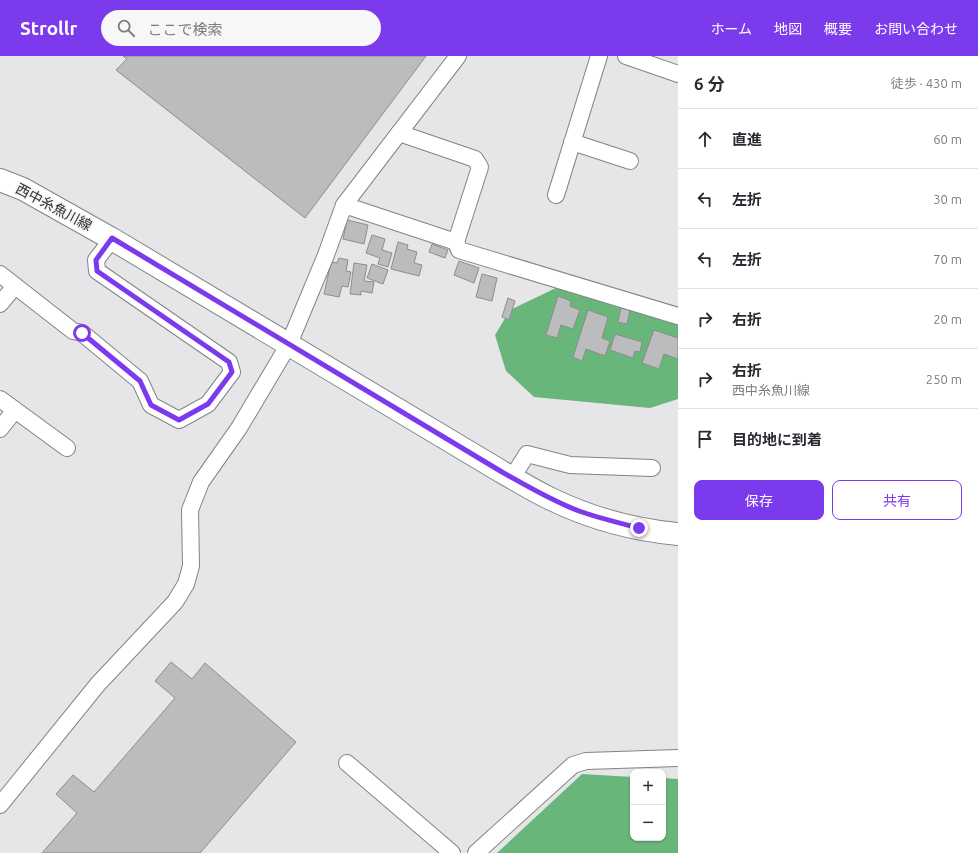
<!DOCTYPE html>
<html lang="ja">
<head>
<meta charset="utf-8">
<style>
	body { margin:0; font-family:Ubuntu,"Noto Sans JP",sans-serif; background:#f7f7f7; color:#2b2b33 }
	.controls { position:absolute; right:12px; bottom:12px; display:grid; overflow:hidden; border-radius:8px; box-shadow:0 1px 3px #0004 }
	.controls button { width:36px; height:36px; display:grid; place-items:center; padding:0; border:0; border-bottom:1px solid #e1e1e2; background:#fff; color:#2b2b33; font:20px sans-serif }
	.stop { position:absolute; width:12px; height:12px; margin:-9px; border:3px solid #7c3aed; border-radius:50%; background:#fff }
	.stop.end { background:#7c3aed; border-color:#fff; box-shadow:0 1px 4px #0008 }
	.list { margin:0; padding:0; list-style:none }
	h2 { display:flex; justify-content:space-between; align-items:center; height:52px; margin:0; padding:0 16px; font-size:17px }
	h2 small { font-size:13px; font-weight:400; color:#7c7c81 }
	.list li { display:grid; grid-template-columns:26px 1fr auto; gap:12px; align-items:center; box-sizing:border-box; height:60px; padding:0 16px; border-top:1px solid #e1e1e2 }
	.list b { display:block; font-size:15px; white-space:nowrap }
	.list p { margin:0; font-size:13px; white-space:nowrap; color:#7c7c81 }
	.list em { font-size:13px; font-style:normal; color:#7c7c81 }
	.actions { display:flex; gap:8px; padding:12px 16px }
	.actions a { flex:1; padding:9px 0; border:1px solid #7c3aed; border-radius:8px; text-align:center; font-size:14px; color:#7c3aed }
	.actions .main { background:#7c3aed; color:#fff }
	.icon { flex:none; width:22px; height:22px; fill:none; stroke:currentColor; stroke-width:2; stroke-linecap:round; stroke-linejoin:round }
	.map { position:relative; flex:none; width:678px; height:797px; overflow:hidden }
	header { display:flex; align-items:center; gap:24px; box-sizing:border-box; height:56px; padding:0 20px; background:#7c3aed; color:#fff }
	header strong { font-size:19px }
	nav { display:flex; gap:22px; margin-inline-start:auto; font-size:14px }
	.search { width:280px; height:36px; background:#f7f7f7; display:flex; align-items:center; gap:10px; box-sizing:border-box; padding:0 14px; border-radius:22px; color:#7c7c81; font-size:15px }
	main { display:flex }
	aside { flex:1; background:#fff }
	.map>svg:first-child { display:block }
</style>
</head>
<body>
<header>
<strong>Strollr</strong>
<div class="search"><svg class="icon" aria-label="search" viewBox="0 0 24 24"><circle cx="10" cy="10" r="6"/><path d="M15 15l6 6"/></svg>ここで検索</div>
<nav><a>ホーム</a><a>地図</a><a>概要</a><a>お問い合わせ</a></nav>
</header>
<main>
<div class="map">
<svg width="678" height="797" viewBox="0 0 678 797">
	<rect width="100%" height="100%" fill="#e6e6e9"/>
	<g fill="#69b67a">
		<polygon points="562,229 631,237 678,262 678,343 650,352 534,341 506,315 495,279 510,254"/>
		<polygon points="582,718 633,721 633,782 663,782 663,722 678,723 678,797 497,797"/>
	</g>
	<g fill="#bcbbbe" stroke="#8d8c8f">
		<polygon points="123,0 426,0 305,162 116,14 127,3"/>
		<polygon points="347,164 368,169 364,188 343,183"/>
		<polygon points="372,179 385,183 382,194 392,197 388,211 378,208 380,202 366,197"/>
		<polygon points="398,186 408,189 407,193 417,196 414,207 422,209 419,220 391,213"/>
		<polygon points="432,188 448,194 445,202 429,196"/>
		<polygon points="339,202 348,204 346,215 351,216 348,231 342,230 339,241 324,238 331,206 337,207"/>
		<polygon points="459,205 479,212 474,227 454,219"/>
		<polygon points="354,207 367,209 364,225 374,226 372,237 361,235 361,239 350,238"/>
		<polygon points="372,208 388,214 383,228 367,222"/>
		<polygon points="482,218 497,222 492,245 476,241"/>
		<polygon points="558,240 571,245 570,250 580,254 573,273 561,269 557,282 546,279"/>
		<polygon points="508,242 515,245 509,264 502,261"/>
		<polygon points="621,252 630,254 627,268 618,266"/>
		<polygon points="588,254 608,261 602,282 610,285 605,300 586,293 582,305 573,301"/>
		<polygon points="654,274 678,282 678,303 664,298 659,313 642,307"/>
		<polygon points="615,278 642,286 640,296 635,295 633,302 610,294"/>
		<polygon points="171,606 192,623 205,607 296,686 200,797 42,797 77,757 56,738 73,719 94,736 175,642 155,625"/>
	</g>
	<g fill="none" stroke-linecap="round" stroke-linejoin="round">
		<defs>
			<g id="minor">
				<polyline points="626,0 678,18"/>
				<polyline points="399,77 475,103 480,111 456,186"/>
				<polyline points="572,86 630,105"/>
				<polyline points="556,139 599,0"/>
				<polyline points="344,149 456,186 459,194 678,260"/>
				<polyline points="0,218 73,275 82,277 140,325 151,349 179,364 208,348 232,316 229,306 97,215 96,204 112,183"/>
				<polyline points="0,248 15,230"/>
				<polyline points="0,343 67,392"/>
				<polyline points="0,373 15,354"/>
				<polyline points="512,422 527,398 570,409 652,412"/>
				<polyline points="347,707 452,797"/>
				<polyline points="0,749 98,628 175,546 186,528 191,510 190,454 201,426 239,372 289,288 326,199 344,149 458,0"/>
				<polyline points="476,797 573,709 586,705 678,702"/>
			</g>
			<path id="secondary" d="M0,124l23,9 89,50 390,233c16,9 32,19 49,27 39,19 83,31 127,35"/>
		</defs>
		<use href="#minor" stroke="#838486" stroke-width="18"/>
		<use href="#secondary" stroke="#838486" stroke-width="24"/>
		<use href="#minor" stroke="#fff" stroke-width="16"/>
		<use href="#secondary" stroke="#fff" stroke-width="22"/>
	</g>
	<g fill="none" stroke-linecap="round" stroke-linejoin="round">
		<path stroke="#7c3aed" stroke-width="5" d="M82,277l58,48 11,24 28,15 29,-16 24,-32 -3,-10 -132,-91 -1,-11 16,-22 390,234c25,14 50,29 77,39 20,7 40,12 60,17"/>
	</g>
	<g text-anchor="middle" stroke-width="3" stroke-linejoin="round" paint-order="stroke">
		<g font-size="14" fill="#2f2f30" stroke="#f3f4f6">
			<text transform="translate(54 151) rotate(28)" y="5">西中糸魚川線</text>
		</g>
	</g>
</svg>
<div class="controls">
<button>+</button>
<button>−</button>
</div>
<div class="stop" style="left:82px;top:277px"></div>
<div class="stop end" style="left:639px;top:472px"></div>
</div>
<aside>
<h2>6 分<small>徒歩 · 430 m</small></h2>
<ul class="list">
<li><svg class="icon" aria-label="ahead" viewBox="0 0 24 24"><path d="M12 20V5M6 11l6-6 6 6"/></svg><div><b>直進</b></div><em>60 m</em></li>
<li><svg class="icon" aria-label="left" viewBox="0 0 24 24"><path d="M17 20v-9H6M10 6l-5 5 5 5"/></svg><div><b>左折</b></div><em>30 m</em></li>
<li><svg class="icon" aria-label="left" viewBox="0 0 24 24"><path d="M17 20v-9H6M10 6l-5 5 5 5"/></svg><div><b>左折</b></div><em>70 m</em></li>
<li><svg class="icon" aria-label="right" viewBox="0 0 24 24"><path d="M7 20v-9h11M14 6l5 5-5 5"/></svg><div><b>右折</b></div><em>20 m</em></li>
<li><svg class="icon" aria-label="right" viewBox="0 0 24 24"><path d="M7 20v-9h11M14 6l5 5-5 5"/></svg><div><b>右折</b><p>西中糸魚川線</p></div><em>250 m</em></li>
<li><svg class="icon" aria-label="arrive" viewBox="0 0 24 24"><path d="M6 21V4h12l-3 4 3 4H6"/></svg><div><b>目的地に到着</b></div></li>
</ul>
<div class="actions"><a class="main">保存</a><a>共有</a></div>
</aside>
</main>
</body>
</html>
